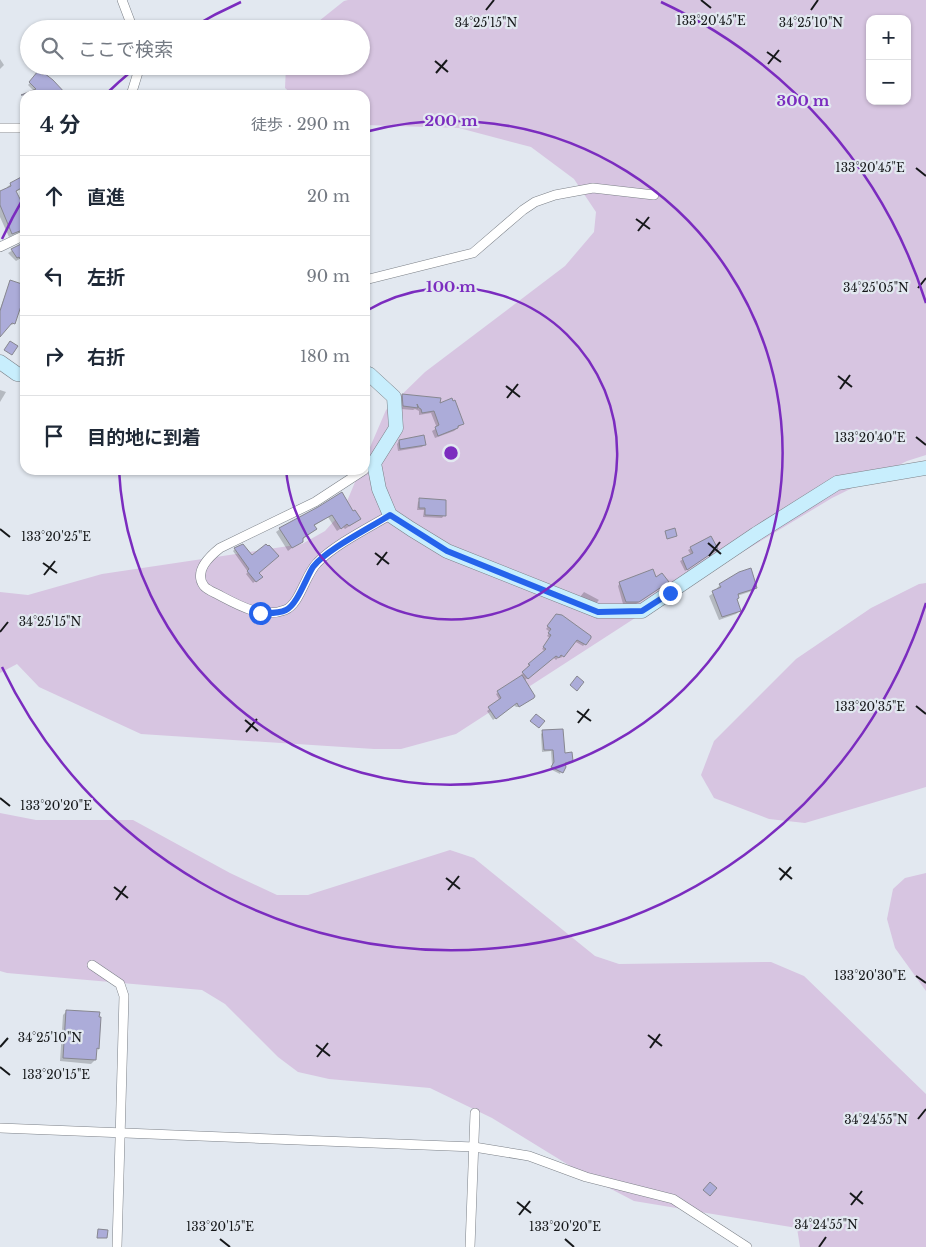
<!DOCTYPE html>
<html lang="ja">
<head>
<meta charset="utf-8">
<style>
	body { margin:0; font-family:"Libre Baskerville","Noto Sans JP",serif; background:#f2f2f3; color:#1f2937 }
	.controls { position:absolute; right:15px; top:15px; display:grid; overflow:hidden; border-radius:10px; box-shadow:0 1px 4px #0004 }
	.controls button { width:45px; height:45px; display:grid; place-items:center; padding:0; border:0; border-bottom:1px solid #e0e1e3; background:#fff; color:#1f2937; font:25px sans-serif }
	.stop { position:absolute; width:15px; height:15px; margin:-11px; border:4px solid #2563eb; border-radius:50%; background:#fff }
	.stop.end { background:#2563eb; border-color:#fff; box-shadow:0 1px 5px #0008 }
	.list { margin:0; padding:0; list-style:none }
	h2 { display:flex; justify-content:space-between; align-items:center; height:65px; margin:0; padding:0 20px; font-size:21px }
	h2 small { font-size:16px; font-weight:400; color:#747a83 }
	.list li { display:grid; grid-template-columns:32px 1fr auto; gap:15px; align-items:center; box-sizing:border-box; height:80px; padding:0 20px; border-top:1px solid #e0e1e3 }
	.list b { display:block; font-size:19px; white-space:nowrap }
	.list em { font-size:16px; font-style:normal; color:#747a83 }
	.icon { flex:none; width:28px; height:28px; fill:none; stroke:currentColor; stroke-width:2; stroke-linecap:round; stroke-linejoin:round }
	.map { position:relative; flex:none; width:926px; height:1247px; overflow:hidden }
	.search { position:absolute; background:#fff; box-shadow:0 1px 4px #0004; left:20px; top:20px; width:350px; height:55px; display:flex; align-items:center; gap:12px; box-sizing:border-box; padding:0 18px; border-radius:28px; color:#747a83; font-size:19px }
	.panel { position:absolute; background:#fff; box-shadow:0 1px 4px #0004; left:20px; top:90px; width:350px; height:385px; border-radius:15px }
	.map>svg:first-child { display:block }
</style>
</head>
<body>
<div class="map">
<svg width="926" height="1247" viewBox="0 0 926 1247">
	<rect width="100%" height="100%" fill="#e2e8f0"/>
	<g fill="#d7c5e1" fill-rule="evenodd">
		<path d="M348,0h578v455l-19,6 -75,37 -166,100 -210,136 -55,15h-27l-233,-15 -102,-47 -22,-23 -17,9v-81l28,3 74,-21 200,-30 23,-13 18,-20 17,-41h5v-11l21,-49 39,-38 140,-106 29,-34 2,-20 -22,-33 -43,-32 -72,-19 -94,-3v-30h-72l-8,-7 1,-22h75v-37h-52l35,-28zM870,19h37v82h-37z"/>
		<polygon points="926,583 926,787 805,823 769,819 714,798 701,775 714,741 796,659 871,608 919,584"/>
		<polygon points="0,813 36,820 133,820 230,873 277,895 308,895 450,850 474,858 595,956 619,964 771,962 804,976 926,1094 926,1247 800,1247 797,1228 634,1201 588,1177 492,1118 430,1088 329,1079 298,1072 278,1057 225,1004 202,990 7,973 0,971"/>
		<polygon points="926,873 926,991 895,948 887,919 893,889 905,878"/>
	</g>
	<g fill="#0003">
		<polygon points="0,59 4,65 0,69"/>
		<polygon points="39,73 64,94 69,90 73,95 30,95 34,91 28,85"/>
		<polygon points="25,177 25,187 15,192 23,207 25,206 25,235 21,232 9,237 0,217 0,193 8,189 7,187 11,184"/>
		<polygon points="25,243 25,258 23,257 16,261 8,253"/>
		<polygon points="10,281 25,285 25,298 21,302 14,323 12,325 9,324 0,335 0,309"/>
		<polygon points="0,390 6,392 0,402"/>
		<polygon points="402,395 439,400 439,405 462,424 454,431 435,438 432,431 437,428 431,413 419,415 419,411 415,409 413,410 401,409 399,398"/>
		<polygon points="399,441 424,445 422,447 398,451 397,444"/>
		<polygon points="420,500 444,515 442,518 423,517 424,510 417,510 418,502"/>
		<polygon points="319,508 356,522 345,529 343,527 337,531 328,517 314,526 316,529 312,532 288,551 276,532 280,529"/>
		<polygon points="710,537 714,551 685,571 680,561 691,555 688,550"/>
		<polygon points="235,549 261,577 253,583 246,574 248,572 233,551"/>
		<polygon points="655,579 665,585 636,604 623,604 618,586 620,583"/>
		<polygon points="720,585 756,588 752,591 737,596 736,599 739,611 736,614 719,620 709,596 718,590 717,588"/>
		<polygon points="584,592 599,600 598,601 596,604 580,597"/>
		<polygon points="555,617 585,644 583,646 574,641 561,658 559,657 556,660 553,657 524,681 531,698 518,707 516,707 514,705 493,720 487,711 500,701 496,694 522,676 521,675 528,668 527,667 545,651 542,649 550,638 547,636 550,632 546,629"/>
		<polygon points="543,732 572,761 564,764 560,774 550,769 552,765 551,751 542,752 541,734"/>
		<polygon points="67,1011 97,1048 95,1050 95,1060 91,1064 60,1061 63,1015"/>
	</g>
	<g fill="#acacd9" stroke="#878790">
		<polygon points="38,71 43,75 44,73 53,80 67,95 21,95 36,89 29,82"/>
		<polygon points="25,175 25,186 16,191 25,209 25,229 12,234 0,205 0,191 11,186 10,183"/>
		<polygon points="25,242 25,267 19,257 17,258 11,249"/>
		<polygon points="10,280 25,285 25,300 23,300 15,324 12,323 0,337 0,311"/>
		<polygon points="10,341 18,346 12,355 4,350"/>
		<polygon points="402,394 441,398 440,403 452,398 453,401 455,400 464,424 458,426 458,428 438,436 435,427 439,425 434,411 422,413 421,409 419,408 417,404 418,408 403,406"/>
		<polygon points="424,435 426,445 400,449 399,440"/>
		<polygon points="342,492 353,511 355,510 361,519 349,526 347,524 341,529 332,515 314,525 317,529 303,538 303,542 292,548 279,528 318,507"/>
		<polygon points="419,498 446,500 446,516 425,515 425,508 419,508"/>
		<polygon points="675,528 677,536 667,539 665,531"/>
		<polygon points="711,536 718,549 687,570 682,558 693,553 690,547"/>
		<polygon points="243,544 252,555 266,544 268,546 269,545 279,556 259,573 263,577 256,582 247,571 249,569 234,548"/>
		<polygon points="751,568 757,588 738,594 739,598 737,599 741,611 722,617 712,591 721,587 719,584 739,572"/>
		<polygon points="653,569 656,577 662,573 669,582 639,602 626,602 619,582"/>
		<polygon points="556,614 562,615 591,636 591,638 586,645 577,640 564,657 561,655 559,658 556,656 528,679 522,672 530,665 528,664 546,649 543,647 551,635 548,633 551,629 547,626"/>
		<polygon points="522,675 535,696 534,698 519,707 517,703 496,719 488,707 501,698 497,691"/>
		<polygon points="577,676 584,682 577,691 570,685"/>
		<polygon points="536,714 545,721 539,728 530,721"/>
		<polygon points="563,729 565,753 572,752 573,761 565,763 566,767 563,773 551,767 554,762 553,750 544,750 542,730"/>
		<polygon points="66,1010 100,1012 99,1017 101,1017 99,1049 97,1048 96,1060 63,1058"/>
		<polygon points="710,1182 717,1188 710,1196 703,1190"/>
		<polygon points="98,1229 108,1230 107,1238 97,1238"/>
	</g>
	<g fill="none" stroke-linecap="round" stroke-linejoin="round">
		<defs>
			<g id="street">
				<polyline points="122,0 133,29"/>
				<polyline points="131,95 140,66"/>
				<polyline points="0,128 25,128"/>
				<polyline points="0,247 25,235"/>
				<polyline points="365,280 473,253 523,210 535,202 555,195 593,188 654,195"/>
				<path d="M364,470l-49,32 -95,46c-10,8 -27,23 -16,38 2,3 9,6 13,8 21,11 44,25 68,16 15,-6 20,-35 32,-47 17,-18 51,-35 73,-48"/>
				<polyline points="92,965 120,984 124,996 117,1247"/>
				<polyline points="0,1128 474,1147 529,1156 586,1177 673,1199 747,1247"/>
				<polyline points="470,1247 475,1113"/>
			</g>
			<g id="secondary">
				<polyline points="0,362 17,374 25,375"/>
				<polyline points="365,373 369,374 394,397 396,428 374,463 379,489 390,515 411,529 447,551 598,611 642,611 756,534 837,483 926,468"/>
			</g>
		</defs>
		<use href="#street" stroke="#7c8188" stroke-width="10"/>
		<use href="#secondary" stroke="#7c8188" stroke-width="15"/>
		<use href="#street" stroke="#fff" stroke-width="9"/>
		<use href="#secondary" stroke="#c8eefd" stroke-width="14"/>
	</g>
	<g fill="none" stroke-linecap="round" stroke-linejoin="round">
		<path stroke="#2563eb" stroke-width="6" d="M260,613c9,0 18,1 26,-3 11,-5 20,-32 27,-43 14,-18 57,-39 77,-52l57,36 151,61 44,-1 28,-18"/>
	</g>
	<path fill="none" stroke="#16181a" stroke-width="2" d="M701,0l10,8M486,10l8,-10M811,10l7,-10M767,52l14,10M435,61l13,11M768,64l11,-14M436,73l11,-13M916,168l10,8M636,219l14,10M638,231l11,-14M918,288l8,-10M838,376l14,11M506,386l14,11M840,389l10,-14M507,398l11,-14M916,437l10,8M0,529l10,8M708,543l13,11M375,553l14,11M709,556l11,-14M43,563l14,10M377,565l10,-13M44,575l11,-14M0,632l8,-10M916,706l10,8M577,711l14,10M245,720l13,11M578,723l11,-14M246,732l11,-13M0,798l10,8M779,868l13,11M446,878l14,11M780,880l11,-13M114,887l14,11M448,890l11,-14M116,900l10,-14M916,976l10,7M648,1035l14,11M316,1045l14,11M0,1047l8,-9M650,1048l10,-14M317,1057l11,-14M0,1067l10,8M918,1119l8,-10M850,1193l13,11M517,1202l14,11M851,1205l11,-14M519,1215l11,-14M220,1239l10,8M565,1239l9,8M819,1247l7,-10"/>
	<g fill="none" stroke="#7b2cbf" stroke-width="2.5">
		<path d="M366 311A166 166 0 1 1 286 470"/>
		<path d="M365 132A332 332 0 1 1 119 470"/>
		<path d="M926 603A498 498 0 0 1 2 667M2 239A498 498 0 0 1 24 197M105 95A498 498 0 0 1 134 69M191 28A498 498 0 0 1 241 2M661 2A498 498 0 0 1 926 303"/>
	</g>
	<g font-size="12" text-anchor="middle" fill="#16181a" stroke="#e2e8f0" stroke-width="4.5" stroke-linejoin="round" paint-order="stroke">
		<text x="711" y="25">133°20'45"E</text>
		<text x="486" y="27">34°25'15"N</text>
		<text x="811" y="27">34°25'10"N</text>
		<text x="870" y="172">133°20'45"E</text>
		<text x="876" y="292">34°25'05"N</text>
		<text x="870" y="442">133°20'40"E</text>
		<text x="56" y="541">133°20'25"E</text>
		<text x="50" y="626">34°25'15"N</text>
		<text x="870" y="711">133°20'35"E</text>
		<text x="56" y="810">133°20'20"E</text>
		<text x="870" y="980">133°20'30"E</text>
		<text x="50" y="1042">34°25'10"N</text>
		<text x="56" y="1079">133°20'15"E</text>
		<text x="876" y="1124">34°24'55"N</text>
		<text x="826" y="1229">34°24'55"N</text>
		<text x="220" y="1231">133°20'15"E</text>
		<text x="565" y="1231">133°20'20"E</text>
	</g>
	<circle cx="451" cy="453" r="8" fill="#7b2cbf" stroke="#e2e8f0" stroke-width="2.5"/>
	<g font-size="15" text-anchor="middle" font-weight="bold" fill="#7b2cbf" stroke="#e2e8f0" stroke-width="4.5" stroke-linejoin="round" paint-order="stroke">
		<text x="803" y="106">300 m</text>
		<text x="451" y="126">200 m</text>
		<text x="451" y="292">100 m</text>
	</g>
</svg>
<div class="controls">
<button>+</button>
<button>−</button>
</div>
<div class="stop" style="left:260px;top:613px"></div>
<div class="stop end" style="left:670px;top:593px"></div>
<div class="search"><svg class="icon" aria-label="search" viewBox="0 0 24 24"><circle cx="10" cy="10" r="6"/><path d="M15 15l6 6"/></svg>ここで検索</div>
<section class="panel">
<h2>4 分<small>徒歩 · 290 m</small></h2>
<ul class="list">
<li><svg class="icon" aria-label="ahead" viewBox="0 0 24 24"><path d="M12 20V5M6 11l6-6 6 6"/></svg><div><b>直進</b></div><em>20 m</em></li>
<li><svg class="icon" aria-label="left" viewBox="0 0 24 24"><path d="M17 20v-9H6M10 6l-5 5 5 5"/></svg><div><b>左折</b></div><em>90 m</em></li>
<li><svg class="icon" aria-label="right" viewBox="0 0 24 24"><path d="M7 20v-9h11M14 6l5 5-5 5"/></svg><div><b>右折</b></div><em>180 m</em></li>
<li><svg class="icon" aria-label="arrive" viewBox="0 0 24 24"><path d="M6 21V4h12l-3 4 3 4H6"/></svg><div><b>目的地に到着</b></div></li>
</ul>
</section>
</div>
</body>
</html>
